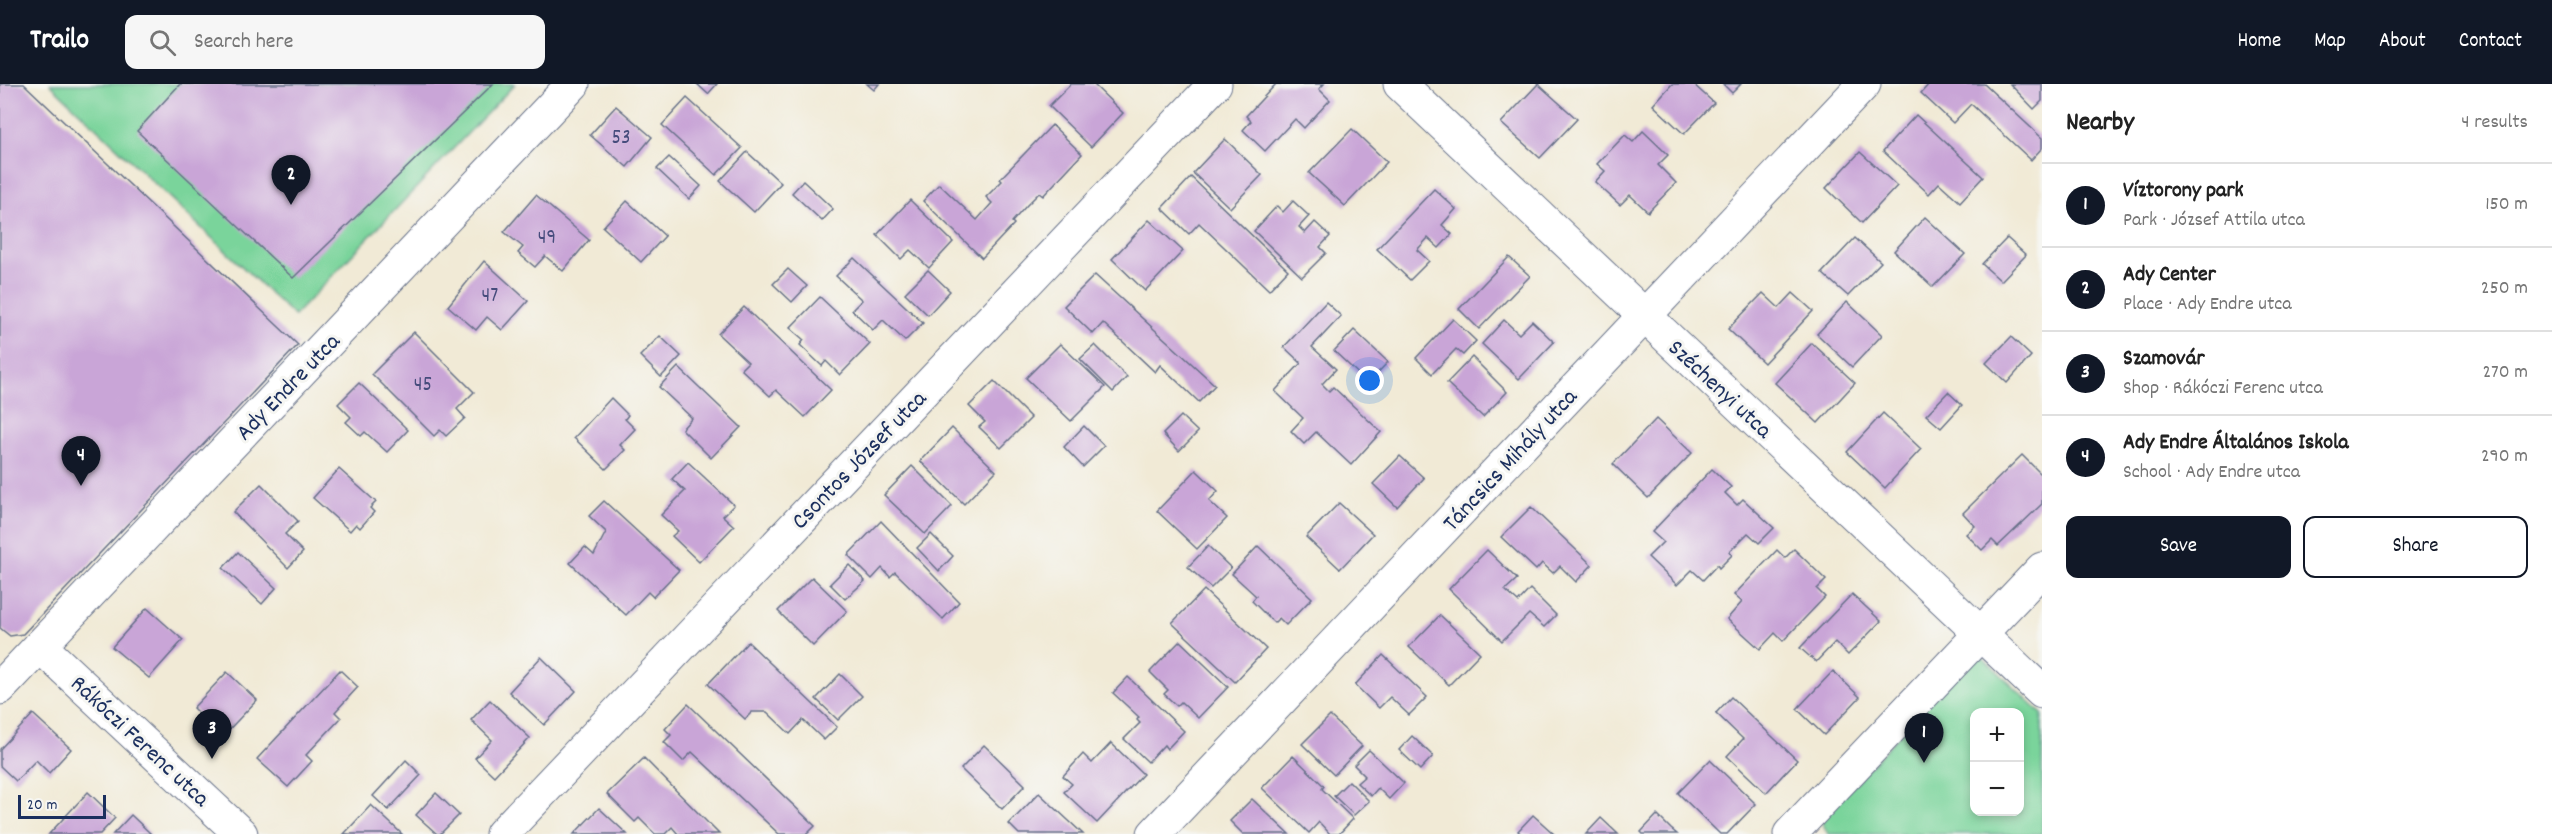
<!DOCTYPE html>
<html lang="en">
<head>
<meta charset="utf-8">
<style>
	body { margin:0; font-family:Dekko,sans-serif; background:#f6f6f6; color:#222 }
	.controls { position:absolute; right:18px; bottom:18px; display:grid; overflow:hidden; border-radius:12px; box-shadow:0 3px 9px #0003 }
	.controls button { width:54px; height:54px; display:grid; place-items:center; padding:0; border:0; border-bottom:2px solid #e0e0e0; background:#fff; color:#222; font:30px sans-serif }
	.scale { position:absolute; left:18px; bottom:15px; width:88px; box-sizing:border-box; padding-left:6px; border:3px solid #1b2f5e; border-top:0; font-size:16px; line-height:21px; white-space:nowrap; color:#1b2f5e; -webkit-text-stroke:4px #f6f6f2; paint-order:stroke }
	.you { position:absolute; left:1370px; top:297px; width:21px; height:21px; margin:-15px; border:4px solid #fff; border-radius:50%; background:#1a73e8; box-shadow:0 0 0 9px #1a73e833 }
	.badge { display:grid; place-items:center; width:39px; height:39px; border-radius:50%; background:#111827; color:#fff; font-size:20px; font-weight:700 }
	.pin { position:absolute; translate:-50% -50px; filter:drop-shadow(0 2px 3px #0008) }
	.pin::after { content:''; position:absolute; top:32px; width:21px; height:18px; background:inherit; clip-path:polygon(0 0,100% 0,50% 100%) }
	.list { margin:0; padding:0; list-style:none }
	h2 { display:flex; justify-content:space-between; align-items:center; height:78px; margin:0; padding:0 24px; font-size:26px }
	h2 small { font-size:20px; font-weight:400; color:#767676 }
	.list li { display:grid; grid-template-columns:39px 1fr auto; gap:18px; align-items:center; box-sizing:border-box; height:84px; padding:0 24px; border-top:2px solid #e0e0e0 }
	.list b { display:block; font-size:22px; white-space:nowrap }
	.list p { margin:0; font-size:20px; white-space:nowrap; color:#767676 }
	.list em { font-size:20px; font-style:normal; color:#767676 }
	.actions { display:flex; gap:12px; padding:18px 24px }
	.actions a { flex:1; padding:14px 0; border:2px solid #111827; border-radius:12px; text-align:center; font-size:21px; color:#111827 }
	.actions .main { background:#111827; color:#fff }
	.icon { flex:none; width:33px; height:33px; fill:none; stroke:currentColor; stroke-width:2; stroke-linecap:round; stroke-linejoin:round }
	.map { position:relative; flex:none; width:2042px; height:750px; overflow:hidden }
	header { display:flex; align-items:center; gap:36px; box-sizing:border-box; height:84px; padding:0 30px; background:#111827; color:#fff }
	header strong { font-size:28px }
	nav { display:flex; gap:33px; margin-inline-start:auto; font-size:21px }
	.search { width:420px; height:54px; background:#f6f6f6; display:flex; align-items:center; gap:15px; box-sizing:border-box; padding:0 21px; border-radius:12px; color:#767676; font-size:22px }
	main { display:flex }
	aside { flex:1; background:#fff }
	.map>svg:first-child { display:block }
</style>
</head>
<body>
<header>
<strong>Trailo</strong>
<div class="search"><svg class="icon" aria-label="search" viewBox="0 0 24 24"><circle cx="10" cy="10" r="6"/><path d="M15 15l6 6"/></svg>Search here</div>
<nav><a>Home</a><a>Map</a><a>About</a><a>Contact</a></nav>
</header>
<main>
<div class="map">
<svg width="2042" height="750" viewBox="0 0 2042 750">
	<rect width="100%" height="100%" fill="#f6f6f2"/>
	<filter id="ink" filterUnits="userSpaceOnUse"><feTurbulence type="fractalNoise" baseFrequency=".0167" numOctaves="2"/><feDisplacementMap in="SourceGraphic" scale="12" xChannelSelector="R" yChannelSelector="G"/><feConvolveMatrix kernelMatrix="1 2 1 2 8 2 1 2 1" color-interpolation-filters="sRGB"/></filter>
	<filter id="wash" filterUnits="userSpaceOnUse"><feTurbulence type="fractalNoise" baseFrequency=".008" numOctaves="4" result="noise"/><feDisplacementMap in="SourceGraphic" scale="24" xChannelSelector="R" yChannelSelector="G"/><feGaussianBlur stdDeviation="1.35" result="paint"/><feColorMatrix in="noise" values="0 0 0 0 0 0 0 0 0 0 0 0 0 0 0 0 0 1.4 0 .05"/><feComposite in="paint" operator="in"/></filter>
	<g filter="url(#wash)">
		<rect width="100%" height="100%" fill="#f1ead6"/>
		<g fill="#7ad49b" stroke="#4a827c" stroke-width="1.5" fill-rule="evenodd">
			<polygon points="50,0 515,0 294,232"/>
			<path d="M1976,567l66,63v120h-214l-7,-14zM1974,628h46v100h-46z"/>
		</g>
		<g id="blocks">
			<g fill="#c9a5d7">
				<polygon points="0,0 24,0 298,261 23,550 10,552 0,544"/>
				<polygon points="180,0 493,0 293,194 137,47"/>
				<polygon points="697,0 717,0 708,10"/>
				<polygon points="867,0 879,0 874,6"/>
				<polygon points="1071,0 1093,0 1123,29 1091,63 1049,22"/>
				<polygon points="1276,0 1324,0 1319,5 1330,16 1304,44 1295,35 1265,67 1243,46 1251,37 1246,32"/>
				<polygon points="1538,0 1577,35 1540,74 1501,39"/>
				<polygon points="1672,0 1693,0 1714,19 1684,50 1653,21"/>
				<polygon points="1723,0 1741,0 1732,9"/>
				<polygon points="1929,0 1984,0 2042,54 2042,64 2031,76 1971,20 1953,39 1921,9"/>
				<polygon points="2010,0 2042,0 2042,17 2034,25"/>
				<polygon points="687,14 742,64 716,91 662,41"/>
				<polygon points="616,22 652,53 627,83 590,51"/>
				<polygon points="1916,31 1983,93 1960,118 1939,99 1929,110 1883,67"/>
				<polygon points="1052,41 1082,70 1043,112 1039,109 1027,121 1012,138 1014,140 982,174 923,117 939,100 977,136 992,119 986,113 1002,97 1000,95"/>
				<polygon points="1352,45 1387,78 1345,122 1309,89"/>
				<polygon points="1643,47 1668,71 1658,81 1676,99 1648,128 1630,111 1620,121 1595,98 1605,87 1597,80 1625,51 1633,58"/>
				<polygon points="1225,55 1262,91 1230,124 1193,89"/>
				<polygon points="747,68 781,99 754,128 720,97"/>
				<polygon points="1860,68 1897,102 1862,139 1826,104"/>
				<polygon points="669,73 701,102 689,115 657,85"/>
				<polygon points="1191,93 1288,186 1269,206 1199,139 1189,150 1162,124"/>
				<polygon points="803,97 833,125 822,137 792,109"/>
				<polygon points="1434,105 1456,125 1442,141 1452,150 1439,164 1428,154 1417,166 1429,177 1410,196 1377,165"/>
				<polygon points="536,111 589,156 563,187 545,172 535,183 518,169 523,163 504,148"/>
				<polygon points="910,116 953,158 929,184 910,166 901,175 877,151"/>
				<polygon points="627,117 665,152 641,178 603,143"/>
				<polygon points="1293,117 1309,132 1299,143 1305,149 1315,138 1330,152 1320,163 1326,169 1302,193 1254,147 1277,122 1283,128"/>
				<polygon points="1925,133 1965,170 1933,203 1894,167"/>
				<polygon points="1149,136 1183,167 1145,207 1112,175"/>
				<polygon points="1855,154 1881,178 1848,212 1822,189"/>
				<polygon points="2007,154 2026,171 2001,197 1982,180"/>
				<polygon points="1509,173 1530,192 1479,245 1459,225"/>
				<polygon points="854,174 923,239 905,257 883,236 873,246 852,226 862,216 836,192"/>
				<polygon points="484,177 528,217 502,246 487,233 476,246 448,222"/>
				<polygon points="788,185 807,202 792,218 773,200"/>
				<polygon points="928,186 950,207 928,231 905,209"/>
				<polygon points="1095,191 1215,301 1199,318 1160,281 1155,288 1103,239 1093,250 1064,222"/>
				<polygon points="1763,209 1779,224 1793,209 1813,227 1764,279 1728,245"/>
				<polygon points="820,213 870,260 840,291 826,277 822,282 800,261 804,256 790,244"/>
				<polygon points="1326,218 1341,232 1312,263 1336,285 1322,300 1329,307 1333,303 1381,348 1351,381 1316,348 1304,360 1291,347 1303,334 1275,307 1301,279 1284,263"/>
				<polygon points="1847,218 1882,251 1852,283 1817,250"/>
				<polygon points="744,223 831,306 805,333 776,306 770,312 741,285 748,278 718,250"/>
				<polygon points="1453,235 1476,257 1463,271 1456,265 1432,290 1416,274"/>
				<polygon points="1504,236 1519,250 1532,237 1554,258 1519,295 1482,260"/>
				<polygon points="1354,246 1388,278 1368,299 1334,267"/>
				<polygon points="414,248 474,308 457,325 465,334 446,352 440,346 434,352 372,290"/>
				<polygon points="660,252 681,272 661,293 640,272"/>
				<polygon points="2011,253 2031,272 2007,299 1986,279"/>
				<polygon points="1812,259 1855,299 1818,339 1775,299"/>
				<polygon points="1060,260 1105,303 1071,337 1026,294"/>
				<polygon points="1095,261 1127,293 1113,308 1080,275"/>
				<polygon points="1472,273 1507,308 1483,333 1447,299"/>
				<polygon points="678,283 741,343 711,374 682,345 692,334 659,303"/>
				<polygon points="994,297 1031,334 1001,364 979,343 985,338 969,322"/>
				<polygon points="359,299 408,346 387,368 365,348 361,352 346,338 351,333 338,320"/>
				<polygon points="1948,308 1962,321 1941,344 1926,331"/>
				<polygon points="611,314 628,331 625,335 635,345 620,361 625,366 606,385 574,354"/>
				<polygon points="1883,329 1921,365 1885,404 1847,368"/>
				<polygon points="1181,332 1198,348 1179,367 1163,350"/>
				<polygon points="1656,335 1692,369 1648,414 1613,380"/>
				<polygon points="1084,342 1104,362 1083,383 1064,363"/>
				<polygon points="952,344 996,387 964,420 920,377"/>
				<polygon points="2022,371 2042,391 2042,420 1998,462 1992,456 1982,466 1966,450 1975,442 1963,429"/>
				<polygon points="1400,372 1424,394 1397,423 1373,400"/>
				<polygon points="688,378 734,421 723,432 734,442 699,478 672,452 678,447 661,431 685,407 672,395"/>
				<polygon points="912,382 952,422 925,450 884,411"/>
				<polygon points="339,385 376,418 370,424 374,428 360,444 356,440 350,447 313,414"/>
				<polygon points="1712,385 1731,403 1725,409 1737,421 1743,415 1774,444 1759,459 1748,449 1729,468 1732,471 1719,484 1717,481 1703,496 1692,486 1677,501 1648,473 1663,458 1652,448"/>
				<polygon points="1196,386 1218,407 1209,417 1227,434 1197,465 1157,427"/>
				<polygon points="261,400 298,437 285,450 303,468 288,484 233,428"/>
				<polygon points="604,417 679,486 653,513 648,508 626,531 570,479 585,463 594,471 606,448 589,432"/>
				<polygon points="1339,419 1373,450 1340,485 1306,453"/>
				<polygon points="1531,423 1592,481 1576,498 1560,482 1553,489 1542,479 1536,486 1501,453"/>
				<polygon points="881,437 959,518 943,535 895,488 890,493 882,484 872,495 848,471"/>
				<polygon points="931,450 953,472 939,487 917,464"/>
				<polygon points="1208,462 1231,484 1211,504 1188,483"/>
				<polygon points="1258,462 1312,514 1286,541 1279,534 1274,539 1252,517 1256,512 1232,490"/>
				<polygon points="1794,465 1826,496 1817,505 1825,513 1783,557 1775,549 1760,565 1727,535 1742,518 1734,511 1777,466 1785,474"/>
				<polygon points="1487,466 1517,495 1505,506 1518,518 1530,505 1556,531 1544,543 1529,530 1502,557 1449,505"/>
				<polygon points="238,468 276,504 262,520 223,484"/>
				<polygon points="849,481 865,497 845,515 830,500"/>
				<polygon points="812,493 847,527 813,562 778,527"/>
				<polygon points="1204,506 1266,565 1235,598 1172,539"/>
				<polygon points="1852,510 1881,537 1848,571 1835,558 1816,578 1800,564"/>
				<polygon points="147,524 183,556 149,594 112,563"/>
				<polygon points="1440,531 1480,569 1449,601 1409,563"/>
				<polygon points="1180,557 1228,603 1198,634 1181,618 1177,622 1164,610 1168,606 1150,588"/>
				<polygon points="748,558 837,643 824,656 803,636 790,650 767,628 752,628 745,635 708,600"/>
				<polygon points="1383,571 1427,613 1409,631 1390,613 1379,624 1355,601"/>
				<polygon points="541,573 576,607 544,641 509,608"/>
				<polygon points="340,586 358,603 335,628 341,634 306,671 312,677 288,703 257,675"/>
				<polygon points="1833,587 1860,613 1824,651 1797,625"/>
				<polygon points="227,588 257,616 220,655 202,639 205,636 193,624"/>
				<polygon points="840,590 862,612 838,636 816,615"/>
				<polygon points="1128,593 1184,647 1167,665 1164,661 1148,678 1124,655 1140,639 1137,636 1139,633 1113,609"/>
				<polygon points="1731,613 1797,676 1766,709 1727,672 1743,655 1716,629"/>
				<polygon points="490,616 530,654 494,692 475,674 492,656 471,636"/>
				<polygon points="688,620 815,742 807,750 779,750 692,668 683,677 664,658 671,651 665,645"/>
				<polygon points="33,630 71,665 49,689 36,676 16,697 0,682 0,665"/>
				<polygon points="1330,632 1362,662 1334,691 1302,660"/>
				<polygon points="1412,652 1433,672 1420,686 1399,666"/>
				<polygon points="1111,659 1143,690 1097,739 1064,708 1072,700 1063,692 1083,670 1092,679"/>
				<polygon points="984,661 1025,701 1002,725 961,685"/>
				<polygon points="1369,666 1404,699 1389,715 1378,704 1371,712 1357,699 1365,692 1354,681"/>
				<polygon points="1293,672 1324,702 1322,705 1353,735 1339,750 1330,750 1319,738 1309,749 1262,704"/>
				<polygon points="644,674 708,739 719,750 678,750 672,743 665,750 655,750 639,734 635,738 607,710"/>
				<polygon points="406,676 421,691 388,726 373,712"/>
				<polygon points="1710,676 1756,720 1727,750 1720,750 1678,709"/>
				<polygon points="1349,697 1369,717 1354,731 1334,712"/>
				<polygon points="88,708 115,734 100,750 49,750"/>
				<polygon points="436,709 459,731 440,750 437,750 416,731"/>
				<polygon points="1039,709 1083,750 1019,750 1009,740"/>
				<polygon points="1252,715 1289,750 1243,750 1230,737"/>
				<polygon points="371,721 402,750 344,750"/>
				<polygon points="599,724 627,750 574,750"/>
				<polygon points="131,731 151,750 113,750"/>
				<polygon points="1533,731 1554,750 1521,750 1518,747"/>
				<polygon points="1657,731 1671,745 1677,750 1643,750 1641,748"/>
				<polygon points="1601,734 1618,750 1586,750"/>
			</g>
		</g>
	</g>
	<g filter="url(#ink)">
		<use href="#blocks" fill-opacity="0" stroke="#667088" stroke-width="1.5"/>
		<g fill="none" stroke-linecap="round" stroke-linejoin="round">
			<defs>
				<g id="minor">
					<polyline points="40,562 241,750"/>
					<polyline points="502,750 1215,0"/>
					<polyline points="1154,750 1864,0"/>
					<polyline points="1790,750 2042,485"/>
				</g>
				<g id="tertiary">
					<polyline points="1400,0 2042,608"/>
					<polyline points="0,604 573,0"/>
				</g>
			</defs>
			<use href="#minor" stroke="#667088" stroke-width="35"/>
			<use href="#tertiary" stroke="#667088" stroke-width="35"/>
			<use href="#minor" stroke="#fff" stroke-width="33"/>
			<use href="#tertiary" stroke="#fff" stroke-width="33"/>
		</g>
	</g>
	<g text-anchor="middle" stroke-width="6" stroke-linejoin="round" paint-order="stroke">
		<g font-size="21" fill="#464c7c">
			<text x="621" y="59">53</text>
			<text x="547" y="159">49</text>
			<text x="490" y="217">47</text>
			<text x="423" y="306">45</text>
		</g>
		<g font-size="24" fill="#1b2f5e" stroke="#f6f6f2">
			<text transform="translate(287 302) rotate(-46)" y="8">Ady Endre utca</text>
			<text transform="translate(1721 304) rotate(43)" y="8">Széchenyi utca</text>
			<text transform="translate(858 375) rotate(-46)" y="8">Csontos József utca</text>
			<text transform="translate(1509 375) rotate(-47)" y="8">Táncsics Mihály utca</text>
			<text transform="translate(141 656) rotate(43)" y="8">Rákóczi Ferenc utca</text>
		</g>
	</g>
</svg>
<div class="controls">
<button>+</button>
<button>−</button>
</div>
<div class="scale">20 m</div>
<div class="you"></div>
<div class="pin badge" style="left:1924px;top:679px">1</div>
<div class="pin badge" style="left:291px;top:121px">2</div>
<div class="pin badge" style="left:212px;top:675px">3</div>
<div class="pin badge" style="left:81px;top:402px">4</div>
</div>
<aside>
<h2>Nearby<small>4 results</small></h2>
<ul class="list">
<li><span class="badge">1</span><div><b>Víztorony park</b><p>Park · József Attila utca</p></div><em>150 m</em></li>
<li><span class="badge">2</span><div><b>Ady Center</b><p>Place · Ady Endre utca</p></div><em>250 m</em></li>
<li><span class="badge">3</span><div><b>Szamovár</b><p>Shop · Rákóczi Ferenc utca</p></div><em>270 m</em></li>
<li><span class="badge">4</span><div><b>Ady Endre Általános Iskola</b><p>School · Ady Endre utca</p></div><em>290 m</em></li>
</ul>
<div class="actions"><a class="main">Save</a><a>Share</a></div>
</aside>
</main>
</body>
</html>
